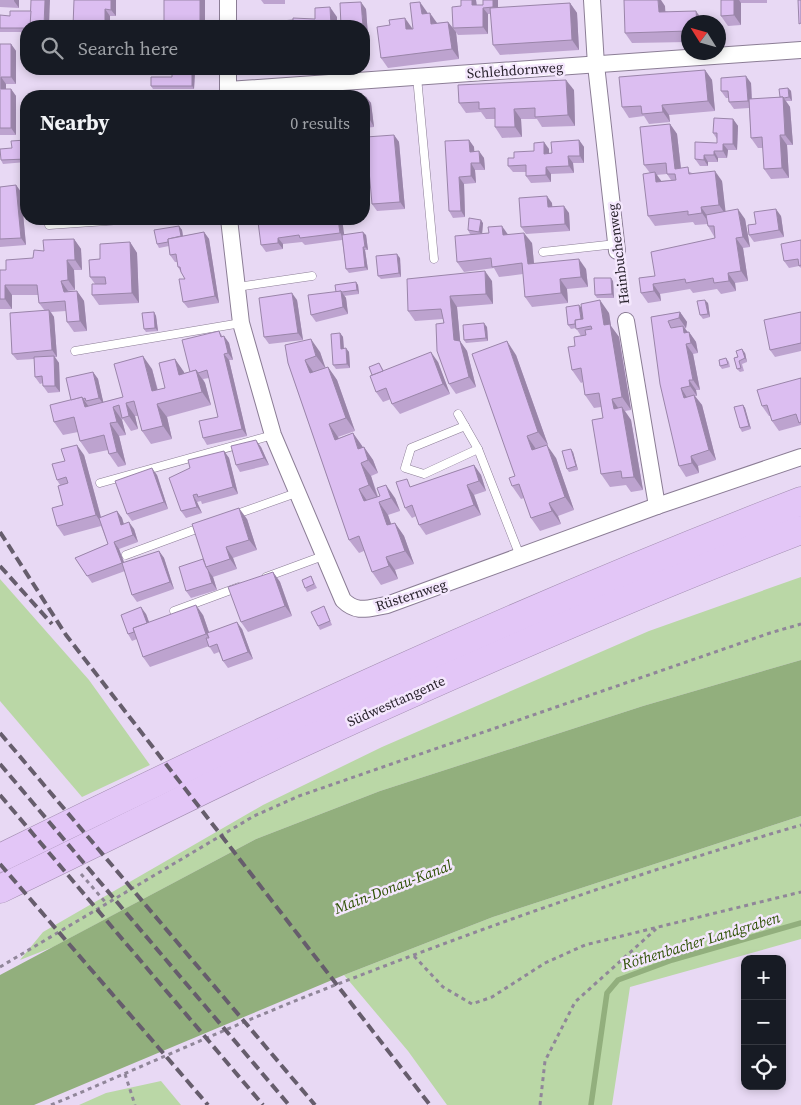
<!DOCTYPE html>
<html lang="en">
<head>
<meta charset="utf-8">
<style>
	body { margin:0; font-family:"Source Serif 4",serif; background:#242831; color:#f1f3f6 }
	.controls { position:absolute; right:15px; bottom:15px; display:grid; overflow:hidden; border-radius:10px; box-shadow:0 2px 8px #0003 }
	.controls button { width:45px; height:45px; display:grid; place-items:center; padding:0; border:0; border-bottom:1px solid #363941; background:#171b24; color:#f1f3f6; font:25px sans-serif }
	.compass { position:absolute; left:681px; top:15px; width:45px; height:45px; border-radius:50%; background:#171b24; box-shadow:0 2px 8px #0003; rotate:307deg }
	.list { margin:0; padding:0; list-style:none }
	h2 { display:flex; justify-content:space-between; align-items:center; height:65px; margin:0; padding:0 20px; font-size:21px }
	h2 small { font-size:16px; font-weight:400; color:#9ea1a6 }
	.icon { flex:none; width:28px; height:28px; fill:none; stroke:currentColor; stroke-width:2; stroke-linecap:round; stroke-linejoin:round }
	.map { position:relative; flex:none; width:801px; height:1105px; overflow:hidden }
	.search { position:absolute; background:#171b24; box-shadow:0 2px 8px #0003; left:20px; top:20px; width:350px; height:55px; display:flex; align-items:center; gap:12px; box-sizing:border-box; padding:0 18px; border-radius:20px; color:#9ea1a6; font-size:19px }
	.panel { position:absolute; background:#171b24; box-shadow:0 2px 8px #0003; left:20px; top:90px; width:350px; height:135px; border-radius:20px }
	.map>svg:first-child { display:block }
</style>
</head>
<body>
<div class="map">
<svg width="801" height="1105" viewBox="0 0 801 1105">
	<rect width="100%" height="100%" fill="#e8d9f4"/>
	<g fill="#bad7a6">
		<polygon points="801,577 801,660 643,706 380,791 256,839 53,947 20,960 43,932 263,805 382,747 649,631"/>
		<polygon points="0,579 89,680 150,765 82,797 0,701"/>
		<polygon points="801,816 801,939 630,987 612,1105 447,1105 408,1051 344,975 493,917"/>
		<polygon points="161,1081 181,1105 79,1105 106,1093"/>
	</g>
	<polygon fill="#92af7d" points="801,660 801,816 493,917 344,975 34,1105 0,1105 0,975 256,839 380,791 643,706"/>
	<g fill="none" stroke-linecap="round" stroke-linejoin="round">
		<polyline stroke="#92af7d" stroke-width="5.5" points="591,1105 607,993 618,980 672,960 801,923"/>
		<defs>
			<g id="lane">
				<polyline points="417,77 434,259"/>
				<polyline points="49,225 135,219"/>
				<polyline points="543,252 616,244"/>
				<polyline points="237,287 312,276"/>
				<polyline points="75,351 241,323"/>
				<polyline points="458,414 478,449 520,556"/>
				<polyline points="465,426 411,448 405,468 424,474 478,449"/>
				<polyline points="100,483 273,435"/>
				<polyline points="234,515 296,493"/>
				<polyline points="126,555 202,527"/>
				<polyline points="266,577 323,556"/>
				<polyline points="174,611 239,587"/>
			</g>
			<g id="street">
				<polyline points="228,0 228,26"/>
				<polyline points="592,0 596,65 617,251"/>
				<polyline points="228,69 228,96"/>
				<polyline points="228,90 801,50"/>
				<path d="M229,219l12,104 32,112 70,165c14,14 25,8 44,5l270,-99 144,-49"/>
				<polyline points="626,321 657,506"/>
			</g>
			<g id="highway">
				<path d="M0,858c262,-129 528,-252 801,-357"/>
				<path d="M0,889c101,-48 200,-99 302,-146 164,-75 330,-148 499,-213"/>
			</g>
		</defs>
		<use href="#lane" stroke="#8b7d95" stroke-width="9"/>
		<use href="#street" stroke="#8b7d95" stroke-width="18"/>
		<use href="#highway" stroke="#a28db0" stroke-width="29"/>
		<g stroke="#908699" stroke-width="3" stroke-dasharray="4 4" stroke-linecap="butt">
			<polyline points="619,266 624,304"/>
			<polyline points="81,874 107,904"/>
			<polyline points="414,956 443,987 472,1004 492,997 545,963 585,945 801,892"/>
			<polyline points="0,967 254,816 299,796 770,633 801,624"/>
			<polyline points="125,1074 135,1105"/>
			<path d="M51,1105c91,-38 182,-80 274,-116 156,-61 315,-117 476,-164"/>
			<polyline points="540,1105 545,1061 575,1002 656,929"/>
		</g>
		<use href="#lane" stroke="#fff" stroke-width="8"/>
		<use href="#street" stroke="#fff" stroke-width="16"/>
		<use href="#highway" stroke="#e3c6f7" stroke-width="28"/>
		<g stroke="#665d6c" stroke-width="4" stroke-dasharray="10 5" stroke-linecap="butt">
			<polyline points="0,532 66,635 430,1105"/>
			<polyline points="0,566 52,624"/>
			<polyline points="0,733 315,1105"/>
			<polyline points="0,764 289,1105"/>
			<polyline points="0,795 263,1105"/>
			<polyline points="0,864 208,1105"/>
		</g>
	</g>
	<g fill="#bda3cf" fill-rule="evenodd">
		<polygon points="0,0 19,0 19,8 0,7"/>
		<polygon points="74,0 116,0 116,16 110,16"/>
		<polygon points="261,0 285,0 285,4 264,4"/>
		<polygon points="461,0 476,0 477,5 483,5 483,0 498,0 498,8 570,3 577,13 579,50 500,55 493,45 491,14 488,14 488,34 458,35 453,28 461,6"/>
		<polygon points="721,0 767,0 767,3 741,3 741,25 728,26 721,16"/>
		<polygon points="665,6 665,11 703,21 688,22 688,42 632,43 625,33"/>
		<polygon points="366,9 368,36 364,36 364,26"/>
		<polygon points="427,12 428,14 437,23 448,22 456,32 459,59 388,68 381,58 390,25 413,29"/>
		<polygon points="0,15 26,26 26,32 0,32"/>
		<polygon points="0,44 11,44 16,51 16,84 6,84 6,89 11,89 16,96 16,135 0,135"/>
		<polygon points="73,69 108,69 108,74 77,73"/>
		<polygon points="166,69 205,69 205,72 195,72 194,89 153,89 151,86 172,77 172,72 168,72"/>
		<polygon points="705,70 712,80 715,111 669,115 670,122 649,124 644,116 629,118 622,107"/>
		<polygon points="751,83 752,99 780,97 788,88 791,91 792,101 786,101 790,107 793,145 787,145 789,178 771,179 764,169 763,148 758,148 751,138 749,108 734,109 729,102 729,98 726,98 721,91"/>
		<polygon points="574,90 575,126 542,127 537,119 521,119 522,137 502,138 495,127 495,119 486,119 481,112 466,113 459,103"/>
		<polygon points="364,97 366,97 371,103 374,127 364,128"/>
		<polygon points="733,119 738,126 737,150 728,150 727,158 718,158 718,162 708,162 708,166 700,166 695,159 717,143 717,139 713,133"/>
		<path d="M670,124l7,10 4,34 11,5 30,8 3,30 20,8 5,28 -7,1 5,33 -13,2 1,8 -15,3 -4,-5 -24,4 -3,-4 -30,5 1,7 -13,2 -7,-10 14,-17 60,-38 -7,-12v-2l-13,1 -2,-3 -38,4 -7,-10 2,-43 -6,-8zM667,174l4,6 -10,1 -5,-6z"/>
		<polygon points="394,135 399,142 405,209 377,211 372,204"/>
		<polygon points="26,140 26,162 3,164 1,160 12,148"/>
		<polygon points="469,140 474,147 474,152 484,158 485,170 475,170 476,183 464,184 465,217 453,218 449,211"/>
		<polygon points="579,140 584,147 584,163 573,163 574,173 551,174 551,182 531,183 526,176 526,172 513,172 508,166 514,158 534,151 549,149 549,154 552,153"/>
		<polygon points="16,185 21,192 26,245 0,247 0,187"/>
		<polygon points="552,203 552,207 569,213 570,231 526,234 521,227"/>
		<polygon points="781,216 784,237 754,242 749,235"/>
		<polygon points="262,219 344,234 366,235 368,250 365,250 368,270 349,273 346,269 342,240 305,245 302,242 283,244 283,249 266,252 261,245"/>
		<polygon points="483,223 482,233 508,235 532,243 534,264 586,269 588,287 567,289 568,303 532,307 525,297 523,274 499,277 494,268 464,272 457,262 474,234 470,234 468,230"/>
		<polygon points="179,226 182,230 183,236 204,232 209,239 219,303 188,308 183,302 185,279 178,267 177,262 175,262 170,255 169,246 159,248 157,244"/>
		<polygon points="74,239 81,249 82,270 74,270 75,290 68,291 77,291 84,301 87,331 74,332 67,322 66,311 51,312 54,317 57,357 55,357 59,363 60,392 48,393 43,386 43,383 40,384 35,377 34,359 17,360 12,354 45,311 39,303 38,295 12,295 12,309 0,309 0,270 6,270 33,258 44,251"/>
		<polygon points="801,240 801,268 799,266 789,268 784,261"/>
		<polygon points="130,242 137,253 139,303 99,305 92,295 95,284 90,277"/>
		<polygon points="400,258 401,277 381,279 378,276"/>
		<polygon points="492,281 493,304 457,307 460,341 467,351 476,387 456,394 449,384 443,319 415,321 408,311"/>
		<polygon points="613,281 614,298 597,298 595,295"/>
		<polygon points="356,282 358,285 359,294 344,296 346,298 348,314 316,322 311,315"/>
		<polygon points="297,300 303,340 269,344 264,337"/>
		<polygon points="708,303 710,317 703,319 700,315"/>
		<polygon points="581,308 609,313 611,326 619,337 631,410 625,411 631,420 643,490 631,492 626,485 610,487 601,474 603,418 601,407 594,408 585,395 583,382 581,383 572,370 575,346 581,336 576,328 571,329 568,325"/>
		<polygon points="154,312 156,316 158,331 146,332 144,329"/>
		<polygon points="680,312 687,322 686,328 685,329 688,332 689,332 696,342 698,353 693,354 700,390 696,390 697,396 695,396 702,405 716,460 698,466 699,473 686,477 679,466 651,317"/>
		<polygon points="801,312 801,351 775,357 770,350"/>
		<polygon points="487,327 488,341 466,343 464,340"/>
		<polygon points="219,331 223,337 224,336 229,343 233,360 229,360 247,436 207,445 203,438 218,417 209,378 203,379 205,383 211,405 167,417 172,439 151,444 142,431 138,416 135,416 138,429 131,431 123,419 122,420 126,435 119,436 126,465 118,467 109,454 108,450 89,454 80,441 78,432 63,435 54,422 93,372 98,379 103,402 123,397 152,369 158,390 165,388 175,359 184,373 190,372"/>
		<polygon points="340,333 343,337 344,348 349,352 350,368 336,369 333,365"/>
		<polygon points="320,352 325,368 328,367 337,380 355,431 338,437 339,438 353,433 363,447 364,447 373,460 378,473 371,476 378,496 395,498 400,511 388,515 391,524 395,523 404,536 414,564 395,570 398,579 381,585 372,572 364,551 359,553 349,540 288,363"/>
		<polygon points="745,353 747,362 742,364 744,371 740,372 737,369 734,358"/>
		<polygon points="516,355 548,445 536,449 556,458 574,510 558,516 561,524 540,531 531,518 524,498 521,499 512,486 515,476"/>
		<polygon points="726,358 729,362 730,367 722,369 720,366"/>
		<polygon points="438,362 450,394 400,414 392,404 391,399 383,402 376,392 372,375 379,363 384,371"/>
		<polygon points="801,378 801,426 801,425 779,431 772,421 771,416 769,416 762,406"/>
		<polygon points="743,405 745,408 751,429 742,432 740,428"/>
		<polygon points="261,447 269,465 240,472 236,465"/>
		<polygon points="224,451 229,458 238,494 202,504 201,501 197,502 202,513 186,518 181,511 190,468"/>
		<polygon points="573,452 578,470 569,472 567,469"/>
		<polygon points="84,455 101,517 117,511 122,518 124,524 134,529 138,542 119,549 124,563 159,551 164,558 174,589 137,602 132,595 125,571 92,583 75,558 108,544 101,526 64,536 57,526 63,505 60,485 57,480"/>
		<polygon points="474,465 481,475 486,491 474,495 481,515 426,535 419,525 416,516 412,518 405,508 413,486"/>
		<polygon points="157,475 168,509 132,521 127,514"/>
		<polygon points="247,519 257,550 233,558 237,569 213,577 217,590 191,598 186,591 203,559"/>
		<polygon points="273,572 280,582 292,616 248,632 241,622"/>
		<polygon points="311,576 317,588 307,592 305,588"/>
		<polygon points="326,610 332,625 320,630 318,626"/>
		<polygon points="146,614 149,622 203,615 209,632 242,629 253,659 228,668 223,661 219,652 214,654 209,646 150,667 143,657 137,639 132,641 128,634"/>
	</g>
	<g fill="#9a85a9">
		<polygon points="14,0 19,0 19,8 14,1"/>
		<polygon points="45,0 50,0 49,26 44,26"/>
		<polygon points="111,0 116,0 116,16 111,10"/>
		<rect x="200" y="0" width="5" height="26"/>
		<polygon points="472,0 476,0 477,12 472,5"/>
		<polygon points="493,0 498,0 498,14 493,7"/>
		<polygon points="658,0 661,0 665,6 666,22 659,12"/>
		<polygon points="734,0 739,0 741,3 741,25 734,15"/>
		<polygon points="361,2 366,9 368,36 364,30 364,26 363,26"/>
		<polygon points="420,2 427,12 429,24 422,14"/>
		<polygon points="570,3 577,13 579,50 572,40"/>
		<polygon points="330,7 337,17 337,26 331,26"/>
		<polygon points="483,8 488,14 488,34 483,27"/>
		<polygon points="105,9 110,16 110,26 105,26"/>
		<polygon points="696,11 703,21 703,22 697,22"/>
		<polygon points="430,13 437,23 431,24"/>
		<polygon points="405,18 412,28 414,39 406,29"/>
		<polygon points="448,22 456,32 459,59 452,49"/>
		<polygon points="11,44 16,51 16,84 11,77"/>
		<polygon points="104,69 108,69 108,74"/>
		<polygon points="192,69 195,72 194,89 192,86"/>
		<polygon points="705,70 712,80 715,111 708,101"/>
		<polygon points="746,76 751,83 752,108 748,101"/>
		<polygon points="1,77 6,84 6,96 1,89"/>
		<polygon points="566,80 574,90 575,126 568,115"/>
		<polygon points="788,88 791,91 792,101 789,97"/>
		<polygon points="11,89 16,96 16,135 11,128"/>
		<polygon points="366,97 371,103 374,127 370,120"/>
		<polygon points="783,97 790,107 793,145 785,135"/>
		<polygon points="662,105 669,115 670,122 663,112"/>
		<polygon points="514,109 521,119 522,137 515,127"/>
		<polygon points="733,119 738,126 737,150 733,144"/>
		<polygon points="670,124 677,134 682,179 675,169"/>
		<polygon points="394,135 399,142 405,209 400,202"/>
		<polygon points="780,135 787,145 789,178 782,168"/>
		<polygon points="469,140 474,147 475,159 470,152"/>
		<polygon points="579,140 584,147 584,163 580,156"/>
		<polygon points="544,142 549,149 549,161 544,154"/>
		<polygon points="723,144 728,150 727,158 723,151"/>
		<polygon points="479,151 484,158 485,170 480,163"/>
		<polygon points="714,151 718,158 718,162 714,155"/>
		<polygon points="704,155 708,162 708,166 704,160"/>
		<polygon points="568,156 573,163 574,173 569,166"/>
		<polygon points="471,163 475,170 476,183 471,176"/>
		<polygon points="546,167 551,174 551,182 546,175"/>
		<polygon points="715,171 722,181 726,215 719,205"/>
		<polygon points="655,172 662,182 656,182"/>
		<polygon points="459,177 464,184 465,217 461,211"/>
		<polygon points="16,185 21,192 26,245 21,238"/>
		<polygon points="547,196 552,203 553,214 548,207"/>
		<polygon points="564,206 569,213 570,231 565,224"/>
		<polygon points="701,207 708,217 709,223 702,213"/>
		<polygon points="738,209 745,219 750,247 743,237"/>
		<polygon points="776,209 781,216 784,237 779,230"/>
		<polygon points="338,219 342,219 345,240 340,233"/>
		<polygon points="481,220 483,223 482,235 479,232"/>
		<polygon points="179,226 182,230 184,244 181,240"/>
		<polygon points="502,226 509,236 503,235"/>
		<polygon points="204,232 209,239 219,303 215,296"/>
		<polygon points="363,232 366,235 368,250 365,247"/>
		<polygon points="524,233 532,243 535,274 528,264"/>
		<polygon points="278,238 283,244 283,249 278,243"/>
		<polygon points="736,238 743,248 748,281 741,271"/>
		<polygon points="74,239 81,249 82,270 75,260"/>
		<polygon points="130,242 137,253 139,303 132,293"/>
		<polygon points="363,247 365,250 368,270 365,267"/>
		<polygon points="397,254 400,258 401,277 399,273"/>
		<polygon points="579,259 586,269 588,287 581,277"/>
		<polygon points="67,260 74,270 75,290 68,280"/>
		<polygon points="485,271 492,281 493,304 486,294"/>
		<polygon points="728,273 735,283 736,291 729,281"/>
		<polygon points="611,278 613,281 614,298 612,294"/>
		<polygon points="560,279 567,289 568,303 561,293"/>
		<polygon points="61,281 68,291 71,302 64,292"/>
		<polygon points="356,282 358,285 359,294 357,290"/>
		<polygon points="653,284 660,294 661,301 654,291"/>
		<polygon points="5,285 12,295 12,309 5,299"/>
		<polygon points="77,291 84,301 87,331 80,321"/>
		<polygon points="341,291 346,298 348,314 343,307"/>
		<polygon points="292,293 297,300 303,340 298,333"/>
		<polygon points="450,296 457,307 461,350 454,340"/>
		<polygon points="600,300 609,313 611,326 619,337 631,410 622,397 604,325"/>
		<polygon points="705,300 708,303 710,317 708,314"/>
		<polygon points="579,305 582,308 585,327 582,324"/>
		<polygon points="49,310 54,317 57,357 52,350"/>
		<polygon points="154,312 156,316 158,331 155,328"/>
		<polygon points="680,312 687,322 686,328 679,318"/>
		<polygon points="484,323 487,327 488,341 486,338"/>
		<polygon points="683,326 690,335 689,332 696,342 698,353 684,333"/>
		<polygon points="340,333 343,337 344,352 341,349"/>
		<polygon points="224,336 229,343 233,360 228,353"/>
		<polygon points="311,339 320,352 326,369 316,356"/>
		<polygon points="460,341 467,351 476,387 469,377"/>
		<polygon points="507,341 516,355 548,445 538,432"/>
		<polygon points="686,344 693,354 700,390 693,380"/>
		<polygon points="346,348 349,352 350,368 347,364"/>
		<polygon points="742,349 745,353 747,362 745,358"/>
		<polygon points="431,352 438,362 450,394 443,384"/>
		<polygon points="224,354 229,360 247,436 242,429"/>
		<polygon points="54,356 59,363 60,392 55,386"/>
		<polygon points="143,356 152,369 161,404 152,391"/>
		<polygon points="175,359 184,372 188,388 179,375"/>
		<polygon points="305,360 314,373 310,373"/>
		<polygon points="328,367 337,380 355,431 346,418"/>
		<polygon points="196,370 205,383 211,405 202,392"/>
		<polygon points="93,372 98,379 104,405 99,398"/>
		<polygon points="689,380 696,390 697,396 690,386"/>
		<polygon points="681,388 688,399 684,398"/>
		<polygon points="694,395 702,405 716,460 709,450"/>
		<polygon points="82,397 91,410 85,407"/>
		<polygon points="612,399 621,412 614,409"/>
		<polygon points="126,403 135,416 138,429 129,416"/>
		<polygon points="157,404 167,417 172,439 163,426"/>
		<polygon points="743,405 745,408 751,429 749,426"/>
		<polygon points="113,407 122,420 126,435 117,422"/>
		<polygon points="622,407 631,420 643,490 634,477"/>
		<polygon points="110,423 119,436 126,465 117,452"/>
		<polygon points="329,424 338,437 344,453 335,440"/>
		<polygon points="353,433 362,446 368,462 358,449"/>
		<polygon points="527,436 536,449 532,450"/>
		<polygon points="256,440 261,447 269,465 264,458"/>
		<polygon points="77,445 84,455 103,525 96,515"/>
		<polygon points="547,445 556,458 574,510 565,497"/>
		<polygon points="364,447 373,460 378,473 368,460"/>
		<polygon points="571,449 573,452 578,470 576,466"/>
		<polygon points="224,451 229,458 238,494 233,487"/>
		<polygon points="691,456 698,466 699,473 692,463"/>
		<polygon points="361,463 371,476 378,499 369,485"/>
		<polygon points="474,465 481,475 486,491 479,481"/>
		<polygon points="152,468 157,475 168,509 164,502"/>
		<polygon points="386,485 395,498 400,511 391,498"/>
		<polygon points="467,485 474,495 481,515 474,505"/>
		<polygon points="359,489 368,502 364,501"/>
		<polygon points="193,495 197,502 202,513 197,507"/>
		<polygon points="379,502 388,515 396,538 387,525"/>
		<polygon points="549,503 558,516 561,524 552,511"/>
		<polygon points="239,508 247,519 257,550 249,540"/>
		<polygon points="117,511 122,518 126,532 121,525"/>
		<polygon points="129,522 134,529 138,542 133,535"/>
		<polygon points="395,523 404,536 414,564 405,551"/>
		<polygon points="114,542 119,549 127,570 122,563"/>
		<polygon points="226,547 233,558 237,569 230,559"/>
		<polygon points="159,551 164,558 174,589 170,582"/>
		<polygon points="386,557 395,570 398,579 389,566"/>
		<polygon points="208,570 213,577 217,590 212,583"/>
		<polygon points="273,572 280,582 292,616 285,606"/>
		<polygon points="196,605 203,615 213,644 206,634"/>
		<polygon points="141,607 146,614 153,633 148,626"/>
		<polygon points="237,622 242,629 253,659 248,652"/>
	</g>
	<g fill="#dcbef1" stroke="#9a85a9">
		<polygon points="31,0 45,0 44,26 30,26"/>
		<polygon points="74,0 111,0 111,10 105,9 105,26 73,26"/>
		<rect x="164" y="0" width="36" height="26"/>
		<polygon points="461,0 472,0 472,5 483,5 483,0 493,0 493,7 483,8 483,27 453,28 452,7 461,6"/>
		<polygon points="624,0 658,0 659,12 696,11 697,22 688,22 688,31 625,33"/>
		<polygon points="721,0 734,0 734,15 721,16"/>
		<polygon points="798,0 801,0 801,23 799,24"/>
		<polygon points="361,2 363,26 341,26 340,3"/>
		<polygon points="420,2 422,14 430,13 431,24 448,22 452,49 381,58 377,27 390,25 389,20 405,18 406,29 413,29 410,3"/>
		<polygon points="570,3 572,40 493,45 490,8"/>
		<polygon points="330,7 331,26 282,26 281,21 293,20 293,18 315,19 315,8"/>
		<polygon points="10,11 31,11 30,26 26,26 26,28 0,28 0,15 10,16"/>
		<polygon points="0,44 11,44 11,77 1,77 1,89 11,89 11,128 0,128"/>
		<polygon points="172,69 192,69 192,86 151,86 151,77 172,77"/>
		<polygon points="705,70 708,101 662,105 663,112 642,114 641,106 622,107 619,77"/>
		<polygon points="746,76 748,101 729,102 728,91 721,91 721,78"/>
		<polygon points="566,80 568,115 535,117 535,108 514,109 515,127 495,127 495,108 479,109 479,102 459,103 458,85"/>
		<polygon points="788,88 789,97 784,98 783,97 780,97 779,89"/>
		<polygon points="364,97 366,97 370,120 364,121"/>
		<polygon points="783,97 785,135 780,135 782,168 764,169 762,137 751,138 749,99"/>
		<polygon points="714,118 733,119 733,144 723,144 723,151 714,151 714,155 704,155 704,160 695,159 695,142 717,143 717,133 713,133"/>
		<polygon points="670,124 675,169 688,167 689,174 715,171 719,205 701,207 702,213 688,215 688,211 648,216 643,174 655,172 656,182 676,180 675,174 667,174 666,163 644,165 640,127"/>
		<polygon points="394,135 400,202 372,204 366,137"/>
		<polygon points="26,140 26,159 1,160 0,149 12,148 11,141"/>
		<polygon points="469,140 470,152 479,151 480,163 471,163 471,176 459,177 461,211 449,211 445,141"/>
		<polygon points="579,140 580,156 568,156 569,166 546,167 546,175 526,176 526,165 508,166 508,158 514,158 514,152 534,151 534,143 544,142 544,154 552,153 551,142"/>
		<polygon points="16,185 21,238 0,239 0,187"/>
		<polygon points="547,196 548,207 564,206 565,224 521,227 519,198"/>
		<polygon points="738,209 743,237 736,238 741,271 728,273 729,281 714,283 713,278 686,283 685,279 653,284 654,291 641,293 639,278 655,276 651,252 715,238 714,226 708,226 706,215"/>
		<polygon points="776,209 779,230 749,235 748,225 756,224 754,212"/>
		<polygon points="469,218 481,220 479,232 468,230"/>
		<polygon points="262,219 338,219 340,233 300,238 299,235 278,238 278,243 261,245 258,222 263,222"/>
		<polygon points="179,226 181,236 168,239 168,242 157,244 154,230"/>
		<polygon points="502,226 503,235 524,233 528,264 579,259 581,277 560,279 561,293 525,297 522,263 492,267 491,258 457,262 455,236 489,233 488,227"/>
		<polygon points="204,232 215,296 183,302 179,279 185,279 181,272 180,267 178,267 176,254 170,255 168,239"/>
		<polygon points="363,232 365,247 363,247 365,267 346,269 342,235"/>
		<polygon points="74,239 75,260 67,260 68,280 61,281 64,292 77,291 80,321 67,322 65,301 39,303 37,285 5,285 5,299 0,299 0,270 6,270 6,260 33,258 34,250 44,251 43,240"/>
		<polygon points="801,240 801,265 799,266 798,259 784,261 781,244"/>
		<polygon points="130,242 132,293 92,295 92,284 106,284 105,277 90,277 89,260 100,259 100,244"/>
		<polygon points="397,254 399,273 378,276 376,256"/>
		<polygon points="485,271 486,294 450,296 454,340 460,341 469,377 449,384 437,351 436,324 444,323 441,309 408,311 407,279"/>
		<polygon points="594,278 611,278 612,294 595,295"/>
		<polygon points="356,282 357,290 342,292 341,291 336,292 335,285"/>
		<polygon points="341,291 343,307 311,315 308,295"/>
		<polygon points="292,293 298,333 264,337 259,298"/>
		<polygon points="600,300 604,325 610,324 622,397 612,399 614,409 622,407 634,477 622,478 621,471 601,474 592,420 603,418 599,393 585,395 581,368 572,370 568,347 575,346 574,337 586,335 585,330 592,329 591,326 576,329 575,320 583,319 581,304"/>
		<polygon points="705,300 708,314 700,315 697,301"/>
		<polygon points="579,305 581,319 575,320 575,324 568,325 566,307"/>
		<polygon points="49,310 52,350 12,354 10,313"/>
		<polygon points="154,312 155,328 144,329 142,313"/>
		<polygon points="680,312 679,318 668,321 671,328 683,326 684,333 689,332 691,343 686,344 693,380 689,380 690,386 681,388 684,398 694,395 709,450 691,456 692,463 679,466 660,384 651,317"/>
		<polygon points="801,312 801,343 770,350 764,320"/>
		<polygon points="484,323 486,338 464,340 463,325"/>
		<polygon points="219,331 221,337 224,336 228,353 224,354 242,429 203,438 199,421 218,417 207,370 198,373 196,370 190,372 182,340"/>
		<polygon points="340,333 341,349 346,348 347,364 333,365 331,334"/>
		<polygon points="311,339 316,356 305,360 310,373 328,367 346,418 329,424 335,440 353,433 358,449 364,447 368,460 361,463 369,485 359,489 364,501 380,496 377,488 386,485 391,498 379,502 387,525 395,523 405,551 386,557 389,566 372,572 359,536 349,540 288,363 285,345"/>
		<polygon points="507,341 538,432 527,436 532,450 547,445 565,497 549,503 552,511 531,518 519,484 512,486 509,478 515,476 472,354"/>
		<polygon points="742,349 745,358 739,361 741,368 737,369 734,358 738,357 736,351"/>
		<polygon points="431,352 443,384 392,404 386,388 376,392 370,376"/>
		<polygon points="54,356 55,386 43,386 42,376 35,377 34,357"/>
		<polygon points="143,356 152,391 165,388 159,363 175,359 179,375 196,370 202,392 157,404 163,426 142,431 134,401 126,403 129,416 122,418 119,405 113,407 117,422 110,423 117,452 109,454 104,435 80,441 74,417 54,422 50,405 82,397 85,407 123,397 114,364"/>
		<polygon points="726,358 728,364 720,366 719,360"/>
		<polygon points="379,363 383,371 372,375 369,367"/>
		<polygon points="93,372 99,398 86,401 85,398 83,399 82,397 71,400 66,378"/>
		<polygon points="801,378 801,422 799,423 796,414 772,421 767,405 762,406 757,390"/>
		<polygon points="743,405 749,426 740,428 734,407"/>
		<polygon points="256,440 264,458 236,465 231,446"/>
		<polygon points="77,445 96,515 57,526 52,508 63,505 58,486 68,483 66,477 57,480 52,464 65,461 61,449"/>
		<polygon points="571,449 576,466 567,469 562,451"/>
		<polygon points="224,451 233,487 198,497 197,494 193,495 197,507 181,511 169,478 190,468 188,460"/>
		<polygon points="474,465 479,481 467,485 474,505 419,525 412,505 405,508 396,482 407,479 410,487"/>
		<polygon points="152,468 164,502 127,514 115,481"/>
		<polygon points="239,508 249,540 226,547 230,559 206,567 192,524"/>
		<polygon points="117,511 121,525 129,522 133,535 114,542 122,563 159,551 170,582 132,595 122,563 87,576 75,558 108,544 99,518"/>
		<polygon points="203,559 206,567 208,570 212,583 186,591 179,567"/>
		<polygon points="273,572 285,606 241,622 228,587"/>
		<polygon points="311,576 314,584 305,588 302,580"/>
		<polygon points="196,605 206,634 143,657 133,628"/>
		<polygon points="324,606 330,621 318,626 311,612"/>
		<polygon points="141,607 147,623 133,628 134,632 128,634 121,615"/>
		<polygon points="237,622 248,652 223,661 217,644 209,647 206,638 209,638 207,633"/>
	</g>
	<g text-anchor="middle" stroke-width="5" stroke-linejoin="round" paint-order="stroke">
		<g font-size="14" fill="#28222c" stroke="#f4e7fd">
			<text transform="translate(515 70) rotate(-4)" y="5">Schlehdornweg</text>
			<text transform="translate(618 254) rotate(-97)" y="5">Hainbuchenweg</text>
			<text transform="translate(411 595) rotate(-18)" y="5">Rüsternweg</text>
			<text transform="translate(396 701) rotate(-24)" y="5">Südwesttangente</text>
		</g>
		<g font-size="15" font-style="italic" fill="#2d5002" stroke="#f4e7fd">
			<text transform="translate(393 887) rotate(-21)" y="5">Main-Donau-Kanal</text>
			<text transform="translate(701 941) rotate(-17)" y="5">Röthenbacher Landgraben</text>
		</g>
	</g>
</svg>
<div class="controls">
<button>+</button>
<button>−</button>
<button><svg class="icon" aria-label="locate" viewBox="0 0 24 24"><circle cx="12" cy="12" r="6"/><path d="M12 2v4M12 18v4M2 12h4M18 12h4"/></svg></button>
</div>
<svg class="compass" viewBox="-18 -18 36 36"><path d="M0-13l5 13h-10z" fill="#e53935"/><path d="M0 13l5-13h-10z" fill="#9ea1a6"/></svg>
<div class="search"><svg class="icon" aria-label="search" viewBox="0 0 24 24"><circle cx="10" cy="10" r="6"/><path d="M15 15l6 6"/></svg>Search here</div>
<section class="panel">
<h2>Nearby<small>0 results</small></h2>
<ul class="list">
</ul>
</section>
</div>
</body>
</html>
